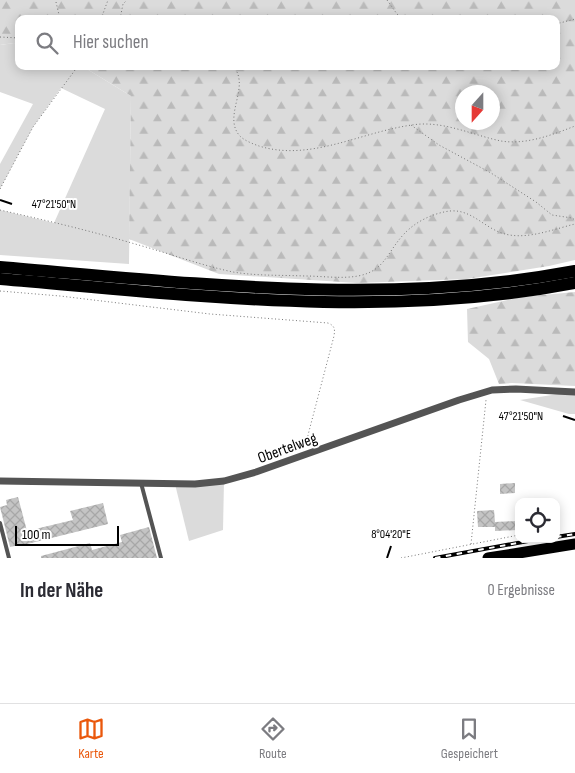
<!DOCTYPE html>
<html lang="de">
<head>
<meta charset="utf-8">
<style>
	body { margin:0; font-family:"Sofia Sans Condensed",sans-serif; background:#f7f7f7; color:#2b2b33 }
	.controls { position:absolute; right:15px; bottom:15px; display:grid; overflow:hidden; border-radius:10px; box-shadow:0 2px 12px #0003 }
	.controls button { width:45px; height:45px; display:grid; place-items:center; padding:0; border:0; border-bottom:1px solid #e1e1e2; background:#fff; color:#2b2b33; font:25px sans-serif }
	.compass { position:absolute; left:455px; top:85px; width:45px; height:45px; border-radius:50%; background:#fff; box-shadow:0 2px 12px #0003; rotate:201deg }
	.scale { position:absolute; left:15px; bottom:12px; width:104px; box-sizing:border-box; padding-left:5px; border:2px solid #000; border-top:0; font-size:14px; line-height:18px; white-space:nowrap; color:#000; -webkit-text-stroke:4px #fff; paint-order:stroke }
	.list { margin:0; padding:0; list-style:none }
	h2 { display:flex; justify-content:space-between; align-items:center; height:65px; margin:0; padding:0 20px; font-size:21px }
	h2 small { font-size:16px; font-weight:400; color:#7c7c81 }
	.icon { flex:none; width:28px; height:28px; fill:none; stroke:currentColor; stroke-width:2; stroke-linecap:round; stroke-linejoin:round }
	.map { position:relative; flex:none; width:575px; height:558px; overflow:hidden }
	.search { position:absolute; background:#fff; box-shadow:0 2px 12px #0003; left:15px; right:15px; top:15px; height:55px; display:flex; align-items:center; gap:12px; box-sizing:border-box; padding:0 18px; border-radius:10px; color:#7c7c81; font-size:19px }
	.sheet { height:145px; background:#fff }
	nav { display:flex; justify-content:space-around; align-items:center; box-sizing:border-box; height:70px; border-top:1px solid #e1e1e2; background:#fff; font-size:14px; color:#7c7c81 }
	nav a { display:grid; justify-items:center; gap:2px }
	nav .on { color:#ea580c }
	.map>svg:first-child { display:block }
</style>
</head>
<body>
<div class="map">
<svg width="575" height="558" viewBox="0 0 575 558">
	<defs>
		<pattern id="forest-firs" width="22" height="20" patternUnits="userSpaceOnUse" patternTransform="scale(1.25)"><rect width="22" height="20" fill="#dbdbdb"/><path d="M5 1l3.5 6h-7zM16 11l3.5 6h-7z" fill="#bababa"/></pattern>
		<pattern id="building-cross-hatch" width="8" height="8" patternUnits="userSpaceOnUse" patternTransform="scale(1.25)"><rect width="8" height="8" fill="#c4c4c4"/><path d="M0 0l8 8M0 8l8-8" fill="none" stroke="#a7a7a7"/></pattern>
	</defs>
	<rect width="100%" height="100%" fill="#fff"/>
	<g fill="#dbdbdb">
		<polygon points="14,43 19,44 19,66 82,66 131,96 129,264 0,255 0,210 54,223 105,109 61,88 33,127 0,189 0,164 33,104 0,92 0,45"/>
		<polygon points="571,392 575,392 575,414 569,414 520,400"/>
		<polygon points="224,481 223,530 189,541 175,484"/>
	</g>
	<g fill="url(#forest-firs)" fill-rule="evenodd">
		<path d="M0,0h575v260l-26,6 -82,13 -110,4 -138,-9 -90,-35 2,-143 -49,-30h474v-47h-537v25l-5,-1 -14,2zM462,92h30v30h-30z"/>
		<polygon points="575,292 575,386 512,383 499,384 489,359 468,342 467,309 521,297"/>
	</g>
	<g fill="url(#building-cross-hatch)">
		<polygon points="515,483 515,493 500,494 500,484"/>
		<polygon points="18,497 27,531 73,520 70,511 103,503 108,524 19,546 19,545 10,547 0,507 7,505 6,500"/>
		<polygon points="494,510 495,522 517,521 518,530 495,531 495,527 478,527 477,511"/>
		<polygon points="149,527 157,558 41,558 41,556 90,543 92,550 122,542 120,535"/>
	</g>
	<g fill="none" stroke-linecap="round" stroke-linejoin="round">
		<g stroke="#767676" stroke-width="1" stroke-dasharray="1 2.5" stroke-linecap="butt">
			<polyline points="387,0 397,14 403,19"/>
			<polyline points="56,2 60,19"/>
			<polyline points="101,19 108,0"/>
			<polyline points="120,19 123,4 127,0"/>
			<polyline points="556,24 575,19"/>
			<polyline points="0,37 19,38"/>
			<path d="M233,66c18,20 -10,49 6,69 4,5 14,9 20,11 51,16 102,-14 153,-21 30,-5 60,10 89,16 25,4 51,-6 74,-15"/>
			<polyline points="411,125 439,145 491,173 536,202 552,215 572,218 575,220"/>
			<polyline points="0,189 33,127 78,66"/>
			<path d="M0,210c45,10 91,21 135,34 33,9 65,21 98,28 24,4 48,3 72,4 17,0 36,3 53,0 27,-5 29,-24 46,-42 11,-12 29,-21 46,-23 22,-2 35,18 55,23 22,6 49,-5 70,-10"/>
			<path d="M0,291l60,5 150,18 118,9c7,3 7,6 6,13l-26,99 -2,11"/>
			<polyline points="471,544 486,400"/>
			<polyline points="401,558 519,535"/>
		</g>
		<g stroke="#545454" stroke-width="4">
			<polyline points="141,483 161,558"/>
			<polyline points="0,523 9,558"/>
		</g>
		<polyline stroke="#545454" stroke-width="7" points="0,481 195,484 224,481 256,472 459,400 492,390 516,389 575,392"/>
		<polyline stroke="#000" stroke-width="11" points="488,558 575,544"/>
		<g stroke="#000" stroke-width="12">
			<path d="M0,267c192,16 384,40 575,4"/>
			<path d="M0,279c191,16 385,41 575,4"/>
		</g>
		<defs>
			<g id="rail">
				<polyline points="556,537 575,534"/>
				<polyline points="435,558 539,539"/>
			</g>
		</defs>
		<use href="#rail" stroke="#000" stroke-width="4"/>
		<use href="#rail" stroke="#fff" stroke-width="2" stroke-dasharray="5.5" stroke-linecap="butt"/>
	</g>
	<path fill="none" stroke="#000" stroke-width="2" d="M0,200l12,4M563,416l12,4M387,558l4,-12"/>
	<g text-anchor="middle" stroke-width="4" stroke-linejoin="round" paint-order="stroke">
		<g font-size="16" fill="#000" stroke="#fff">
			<text transform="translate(287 447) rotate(-20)" y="6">Obertelweg</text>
		</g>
	</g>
	<g font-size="12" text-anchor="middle" fill="#000" stroke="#fff" stroke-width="4" stroke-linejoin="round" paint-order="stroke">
		<text x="54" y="208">47°21'50"N</text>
		<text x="521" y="420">47°21'50"N</text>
		<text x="391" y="538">8°04'20"E</text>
	</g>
</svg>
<div class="controls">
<button><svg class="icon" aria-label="locate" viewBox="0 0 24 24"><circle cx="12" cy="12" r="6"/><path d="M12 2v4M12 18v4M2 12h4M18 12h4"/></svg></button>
</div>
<svg class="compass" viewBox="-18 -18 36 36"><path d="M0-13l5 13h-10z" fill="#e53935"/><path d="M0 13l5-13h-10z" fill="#7c7c81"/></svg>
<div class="scale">100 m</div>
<div class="search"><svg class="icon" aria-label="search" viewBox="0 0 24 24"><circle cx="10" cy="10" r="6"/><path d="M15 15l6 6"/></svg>Hier suchen</div>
</div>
<section class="sheet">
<h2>In der Nähe<small>0 Ergebnisse</small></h2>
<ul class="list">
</ul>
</section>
<nav>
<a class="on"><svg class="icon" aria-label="map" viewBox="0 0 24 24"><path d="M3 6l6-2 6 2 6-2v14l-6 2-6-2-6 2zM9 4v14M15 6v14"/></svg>Karte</a>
<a><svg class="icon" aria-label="directions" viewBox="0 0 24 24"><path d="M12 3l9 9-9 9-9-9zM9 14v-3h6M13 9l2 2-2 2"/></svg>Route</a>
<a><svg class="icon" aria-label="saved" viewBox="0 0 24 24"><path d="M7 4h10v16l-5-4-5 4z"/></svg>Gespeichert</a>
</nav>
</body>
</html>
